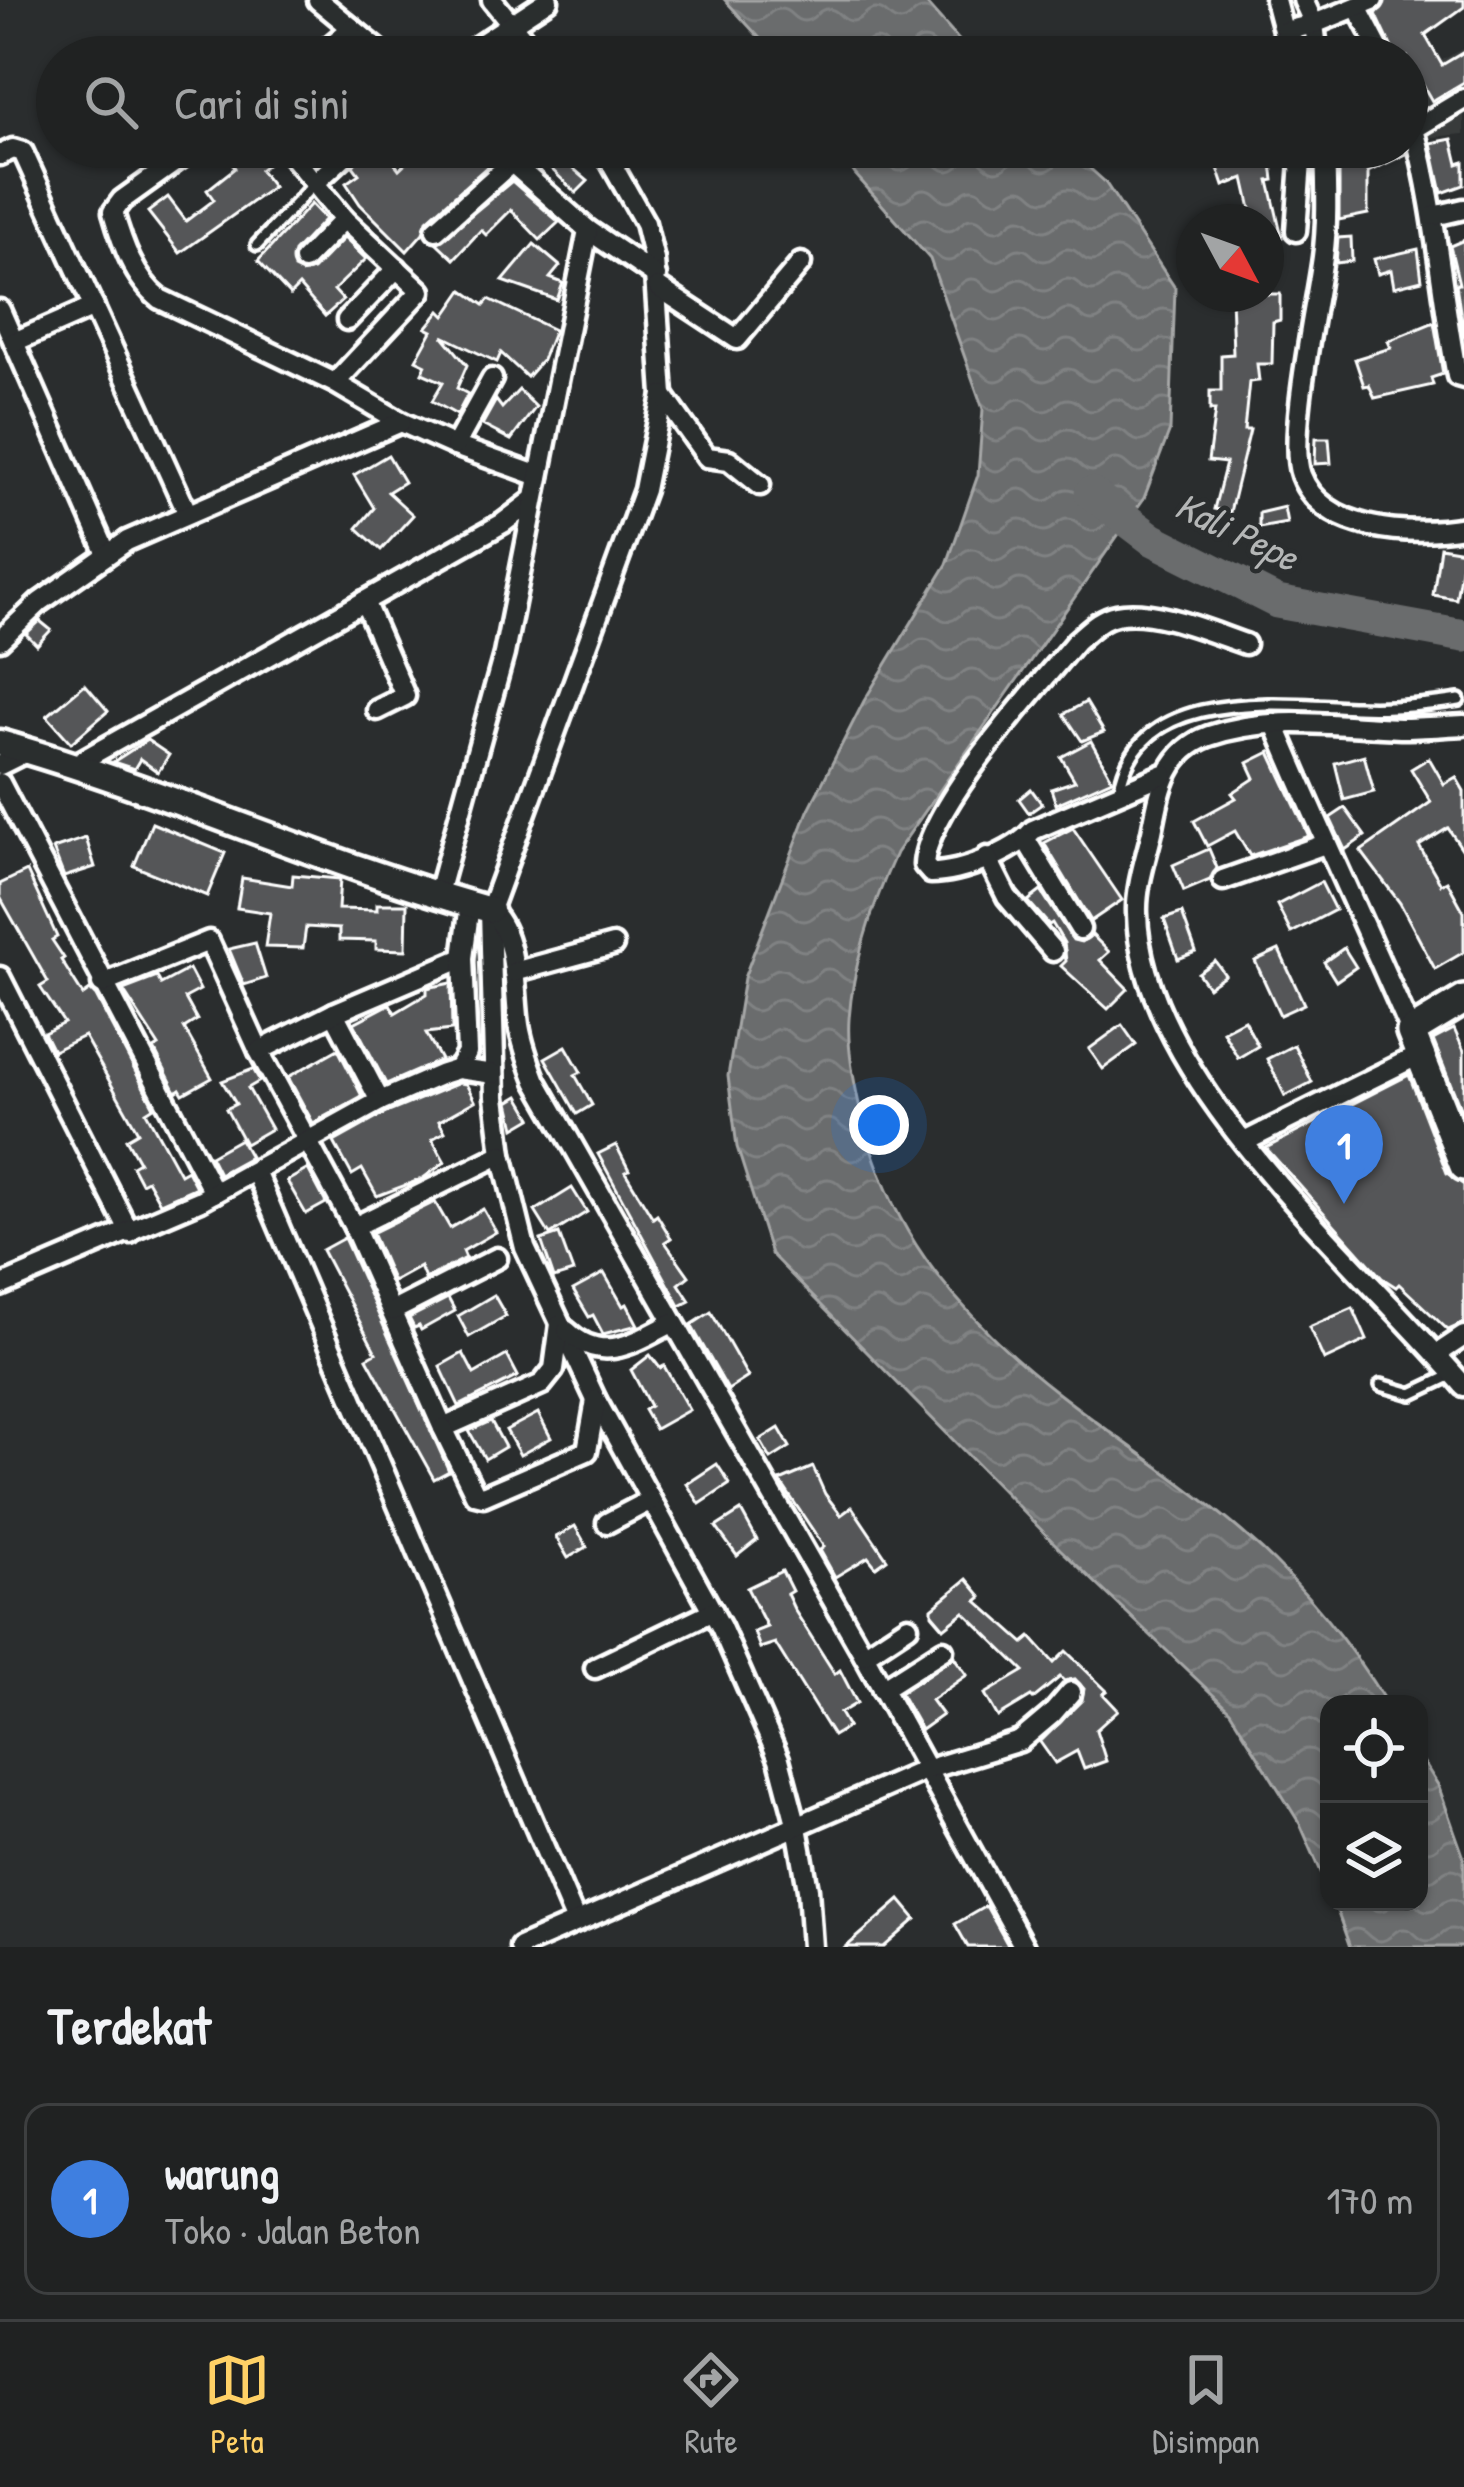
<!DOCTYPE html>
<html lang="id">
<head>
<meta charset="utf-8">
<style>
	body { margin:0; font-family:"Patrick Hand",sans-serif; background:#2d2f2f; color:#f1f3f6 }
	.controls { position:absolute; right:36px; bottom:36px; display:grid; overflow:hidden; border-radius:24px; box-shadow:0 3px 9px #0004 }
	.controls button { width:108px; height:108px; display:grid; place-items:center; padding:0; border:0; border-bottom:3px solid #3d3f40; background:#202222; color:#f1f3f6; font:60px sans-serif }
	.compass { position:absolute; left:1176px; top:204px; width:108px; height:108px; border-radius:50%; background:#202222; box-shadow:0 3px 9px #0004; rotate:131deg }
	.you { position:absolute; left:879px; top:1125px; width:42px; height:42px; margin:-30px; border:9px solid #fff; border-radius:50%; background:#1a73e8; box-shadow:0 0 0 18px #1a73e833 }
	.badge { display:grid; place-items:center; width:78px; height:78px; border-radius:50%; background:#ffd166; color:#fff; font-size:39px; font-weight:700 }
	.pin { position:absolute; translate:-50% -99px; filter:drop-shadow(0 3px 6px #0008) }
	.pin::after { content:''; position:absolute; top:63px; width:42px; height:36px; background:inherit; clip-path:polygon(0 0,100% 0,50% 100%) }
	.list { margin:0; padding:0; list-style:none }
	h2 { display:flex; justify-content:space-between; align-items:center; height:156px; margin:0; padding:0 48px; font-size:51px }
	h2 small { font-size:39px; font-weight:400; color:#a2a4a5 }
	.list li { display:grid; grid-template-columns:78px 1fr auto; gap:36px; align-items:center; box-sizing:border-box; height:192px; margin:0 24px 24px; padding:0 24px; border:3px solid #3d3f40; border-radius:24px }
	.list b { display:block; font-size:45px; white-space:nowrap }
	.list p { margin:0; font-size:39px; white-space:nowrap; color:#a2a4a5 }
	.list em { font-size:39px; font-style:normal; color:#a2a4a5 }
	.icon { flex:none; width:66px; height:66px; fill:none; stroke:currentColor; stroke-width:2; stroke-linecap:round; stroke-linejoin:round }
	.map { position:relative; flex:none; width:1464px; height:1947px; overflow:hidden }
	.search { position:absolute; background:#202222; box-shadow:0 3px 9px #0004; left:36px; right:36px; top:36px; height:132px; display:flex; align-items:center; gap:30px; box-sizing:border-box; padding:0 42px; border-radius:66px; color:#a2a4a5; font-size:45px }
	.sheet { height:372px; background:#202222 }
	nav { display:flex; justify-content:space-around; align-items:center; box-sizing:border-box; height:168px; border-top:3px solid #3d3f40; background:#202222; font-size:33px; color:#a2a4a5 }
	nav a { display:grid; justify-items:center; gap:6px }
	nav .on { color:#ffd166 }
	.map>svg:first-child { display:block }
</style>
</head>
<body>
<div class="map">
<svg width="1464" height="1947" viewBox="0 0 1464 1947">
	<defs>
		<pattern id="water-waves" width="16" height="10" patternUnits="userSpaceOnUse" patternTransform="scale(3)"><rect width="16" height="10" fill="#6a6c6d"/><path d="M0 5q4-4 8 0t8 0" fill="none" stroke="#808283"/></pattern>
	</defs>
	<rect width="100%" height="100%" fill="#2a2d2e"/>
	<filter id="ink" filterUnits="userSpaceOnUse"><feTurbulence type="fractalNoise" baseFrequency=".00833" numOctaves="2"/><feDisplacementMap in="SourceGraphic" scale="24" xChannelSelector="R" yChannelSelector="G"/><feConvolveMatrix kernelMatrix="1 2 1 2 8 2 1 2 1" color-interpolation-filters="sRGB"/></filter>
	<g filter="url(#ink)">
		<polygon fill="#373a3b" points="1464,48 1464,134 1422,138 1407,103 1407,80"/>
		<g fill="url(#water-waves)" stroke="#a6a7a7" stroke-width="3">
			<polygon points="725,0 923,0 974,57 777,57"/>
			<path d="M837,147h229l39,35 70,106 -5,142 -26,68 -248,355c-23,51 -43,109 -47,166 -2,29 5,62 11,90 23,94 61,157 130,225 76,75 171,128 251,197 58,49 106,109 146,173h-58v186l-29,-66 -70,-113 -170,-162 -289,-295 -34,-107 -9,-71 16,-98 64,-167 56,-110 83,-137 31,-89 5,-66 -53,-150 -75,-85z"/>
			<polygon points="1419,1755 1438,1785 1464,1858 1464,1947 1350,1947 1334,1902 1419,1902"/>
		</g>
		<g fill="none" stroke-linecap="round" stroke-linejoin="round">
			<polyline stroke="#6a6c6d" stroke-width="33" points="1091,493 1152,539 1277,602 1464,636"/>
		</g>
		<g fill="#555758" stroke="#fff" stroke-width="3">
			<polygon points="1387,0 1464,0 1464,7 1425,35 1442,65 1464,52 1464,82 1432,101 1413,68 1407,71 1407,57 1396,57 1376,14"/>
			<polygon points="1452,139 1458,164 1464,162 1464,185 1442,193 1431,143"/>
			<polygon points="222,147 272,147 276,157 260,170 273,187 180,253 148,212 168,197 186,221 214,200 207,190 235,168"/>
			<polygon points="367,147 382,147 399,169 423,147 481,147 491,163 427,220 423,233 407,251 360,204 346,183 359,174 353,166"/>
			<polygon points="548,147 588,181 576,193 539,157"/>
			<polygon points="1211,147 1270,147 1274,180 1269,181 1282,237 1266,240 1266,222 1254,222 1244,178 1224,186"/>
			<polygon points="1339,147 1405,147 1406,154 1368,172 1368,214 1339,220"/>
			<polygon points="512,181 559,222 540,240 511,210 486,235 481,230 454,259 437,243"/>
			<polygon points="311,204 325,219 294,252 294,269 302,273 313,270 344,238 366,259 334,290 343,300 325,316 299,286 290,295 258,261"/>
			<polygon points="1351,237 1352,261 1336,263 1338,238"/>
			<polygon points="1464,240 1464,338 1456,284 1459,284 1450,246"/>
			<polygon points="534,244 560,266 550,278 563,283 557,300 503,281"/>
			<polygon points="1418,249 1422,280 1394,287 1391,270 1378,274 1374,259"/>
			<polygon points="463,290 484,305 489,299 554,330 542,360 527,377 501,353 497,362 443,336 467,365 457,388 468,394 457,415 432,401 443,382 422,373 426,365 416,360 432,331 426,328 440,311 445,316"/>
			<polygon points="1231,294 1280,294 1280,320 1273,322 1272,364 1257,364 1259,381 1249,382 1244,430 1250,430 1230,512 1214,509 1226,463 1208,461 1215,410 1210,410 1210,391 1221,391 1221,355 1233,354"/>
			<polygon points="1434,322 1443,374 1431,378 1433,385 1375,398 1369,385 1364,386 1355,359 1391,348 1388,341"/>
			<polygon points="519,390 536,407 511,440 482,425 496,400 502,408"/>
			<polygon points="1316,438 1329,438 1331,463 1315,464"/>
			<polygon points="388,455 404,482 388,492 413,515 381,550 357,528 374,508 354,475"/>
			<polygon points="1284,507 1287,523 1259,528 1259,513"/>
			<polygon points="1440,547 1464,551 1456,599 1433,595"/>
			<polygon points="40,621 51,630 37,645 26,634"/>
			<polygon points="85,684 108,711 71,743 47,716"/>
			<polygon points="1086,702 1104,732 1082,741 1064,714"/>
			<polygon points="147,740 169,755 158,772 140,759 134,769 113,762"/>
			<polygon points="1091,741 1112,779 1056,804 1051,789 1075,781 1061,757"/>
			<polygon points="1270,752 1309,836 1250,856 1235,831 1207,846 1194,821 1236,798 1232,793 1255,778 1248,763"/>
			<polygon points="1364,755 1374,792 1344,800 1335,763"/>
			<polygon points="1429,758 1444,784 1456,777 1464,791 1464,852 1448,828 1419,846 1441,884 1447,881 1464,912 1464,952 1435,969 1400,903 1361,851 1431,802 1411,769"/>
			<polygon points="1031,789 1042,804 1029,813 1019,799"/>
			<polygon points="1345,808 1365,836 1345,850 1330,818"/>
			<polygon points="152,823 225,853 207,896 134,866"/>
			<polygon points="1073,828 1122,900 1091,921 1044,843"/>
			<polygon points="86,838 95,867 64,877 53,849"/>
			<polygon points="1209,849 1217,868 1210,880 1184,891 1173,865"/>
			<polygon points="27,871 57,937 52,940 64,958 61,960 83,995 90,990 96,996 154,1107 146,1112 180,1174 187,1170 196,1187 160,1203 147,1180 141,1183 132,1166 139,1162 126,1139 138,1132 84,1036 53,1051 44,1033 64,1023 40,987 48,982 0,897 0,884"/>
			<polygon points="293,875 340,879 338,909 377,910 377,904 407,904 406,950 376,949 376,941 339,940 339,929 306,927 303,948 265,947 270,913 237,908 242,878 292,886"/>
			<polygon points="1321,882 1335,910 1291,933 1277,905"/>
			<polygon points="1041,891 1073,940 1081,942 1092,935 1109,952 1100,960 1128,989 1108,1009 1061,966 1066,961 1064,943 1052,923 1049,925 1028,901"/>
			<polygon points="1182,913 1196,952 1178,959 1164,919"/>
			<polygon points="255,943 266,978 244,985 229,949"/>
			<polygon points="1344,948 1356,967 1336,981 1324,962"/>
			<polygon points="1279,950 1304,1004 1280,1015 1255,961"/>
			<polygon points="1215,961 1225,975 1208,987 1198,973"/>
			<polygon points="189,969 200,990 185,998 197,1020 184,1028 212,1078 183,1094 180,1089 176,1092 154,1049 159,1046 123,990 157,977 161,984"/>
			<polygon points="451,983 452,1030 426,1033 441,1060 386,1084 354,1023 390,1004 395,1013 427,994 427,988"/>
			<polygon points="1244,1020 1258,1046 1238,1058 1223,1031"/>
			<polygon points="1122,1025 1136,1045 1103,1069 1089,1049"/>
			<polygon points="1454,1029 1464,1051 1464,1117 1433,1040"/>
			<polygon points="1294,1045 1312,1082 1285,1096 1267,1059"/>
			<polygon points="566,1046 581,1072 575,1075 592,1105 577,1114 545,1058"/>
			<polygon points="338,1049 362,1096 313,1123 288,1077"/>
			<polygon points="253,1069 260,1081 248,1088 271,1129 245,1144 226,1109 236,1104 222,1081"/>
			<polygon points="1409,1075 1447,1173 1464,1185 1464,1323 1448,1330 1399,1284 1396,1287 1382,1278 1266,1148"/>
			<polygon points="459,1083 466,1084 475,1101 439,1121 445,1132 432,1139 445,1162 422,1179 377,1196 362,1169 352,1175 334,1142 386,1113"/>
			<polygon points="519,1096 532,1118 515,1128 509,1102"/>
			<polygon points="240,1139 250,1157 219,1174 210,1156"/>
			<polygon points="616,1145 629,1170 625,1172 653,1218 657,1215 671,1238 665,1242 689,1276 679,1284 690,1301 680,1306 598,1154"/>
			<polygon points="308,1169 326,1203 306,1214 287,1181"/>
			<polygon points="572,1188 587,1212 550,1235 535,1211"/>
			<polygon points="435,1202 450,1228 483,1209 496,1232 463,1251 466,1258 425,1279 420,1267 393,1282 372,1233"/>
			<polygon points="559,1234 573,1272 554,1278 541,1240"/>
			<polygon points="344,1238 449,1471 434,1479 367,1358 376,1353 322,1250"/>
			<polygon points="604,1273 623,1306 627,1304 638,1325 603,1334 593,1315 589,1317 573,1290"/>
			<polygon points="494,1295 506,1316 469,1337 458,1316"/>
			<polygon points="448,1298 455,1311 421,1330 419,1326 414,1328 409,1318"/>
			<polygon points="1353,1308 1367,1340 1324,1360 1309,1327"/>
			<polygon points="711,1312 748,1377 728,1390 691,1325"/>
			<polygon points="463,1353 474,1374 507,1355 518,1376 459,1406 440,1366"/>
			<polygon points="650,1355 660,1368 664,1366 689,1410 655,1429 644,1410 650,1406 631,1370"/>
			<polygon points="538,1413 551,1438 520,1455 506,1430"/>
			<polygon points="491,1421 505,1447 485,1459 469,1431"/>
			<polygon points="779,1428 790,1447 771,1459 760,1440"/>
			<polygon points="717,1464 730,1484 700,1504 687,1484"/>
			<polygon points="813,1467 825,1494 841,1515 852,1507 887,1559 876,1567 868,1557 835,1577 820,1550 824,1547 780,1481"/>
			<polygon points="741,1511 757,1540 737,1556 716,1527"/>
			<polygon points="575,1526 587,1547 568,1558 556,1537"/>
			<polygon points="782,1571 792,1591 787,1594 795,1611 835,1674 840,1670 857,1703 840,1713 848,1727 833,1736 775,1643 760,1648 754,1632 767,1627 747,1588"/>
			<polygon points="967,1579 982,1597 977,1601 1024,1643 1031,1637 1054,1663 1066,1651 1107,1691 1103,1694 1118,1710 1096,1730 1106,1761 1084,1769 1077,1751 1055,1763 1040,1742 1082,1700 1084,1689 1075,1679 1064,1681 1060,1677 1033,1699 1031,1697 998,1717 985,1694 1024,1671 964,1612 944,1628 932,1614 932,1608"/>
			<polygon points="954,1657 967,1675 931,1700 942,1715 921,1730 900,1693"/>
			<polygon points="900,1900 916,1919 884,1947 846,1947"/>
			<polygon points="986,1906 1009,1947 968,1947 955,1924"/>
		</g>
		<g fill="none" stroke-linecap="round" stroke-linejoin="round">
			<defs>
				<g id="service">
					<polyline points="257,245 314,184"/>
					<path d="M1119,794c14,-109 160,-90 237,-87 34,2 70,-2 103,-7"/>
					<polyline points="1381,1385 1412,1394 1454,1374"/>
				</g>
				<g id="minor">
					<polyline points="318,0 387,57"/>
					<polyline points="492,0 538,57"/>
					<polyline points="1275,0 1290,57"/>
					<polyline points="1303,0 1314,24 1318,57"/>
					<polyline points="1357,7 1383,57"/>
					<polyline points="1285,31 1314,24 1373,0"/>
					<polyline points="317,57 352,28"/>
					<polyline points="461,57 548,0"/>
					<path d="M1464,99l-50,30c22,81 27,165 43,247l7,2"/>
					<path d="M196,147l-74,53 -9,12c9,31 21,67 47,87l175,84 66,39 54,24 84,30"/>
					<polyline points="285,147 344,219 421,291 335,383"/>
					<polyline points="602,147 645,223 654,260 663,395 644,490 490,910 495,1097 502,1154 525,1248 596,1400 721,1627 779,1759 797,1827 808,1889 812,1947"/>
					<path d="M1325,147c1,37 3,74 -2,110 -6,46 -36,182 -22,218 22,58 111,61 163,52"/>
					<polyline points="0,155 13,149 23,152 187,512"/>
					<polyline points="314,184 354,147"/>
					<polyline points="1434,216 1464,209"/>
					<polyline points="436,230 529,147"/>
					<polyline points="588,230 656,276"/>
					<polyline points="1296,231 1302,147"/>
					<polyline points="304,260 344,219"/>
					<polyline points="658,287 737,339 801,263"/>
					<polyline points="0,310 106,552"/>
					<polyline points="347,320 397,268"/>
					<polyline points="14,342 94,307"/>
					<polyline points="663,395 707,457 729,460 760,485"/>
					<polyline points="455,446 492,379"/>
					<polyline points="364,601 405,696 377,710"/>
					<polyline points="0,640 40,602 127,541 401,422"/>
					<path d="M1275,724c43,104 92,205 136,308"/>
					<path d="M1464,725c-21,1 -43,3 -64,3 -63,-2 -129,-14 -191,8 -44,16 -49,56 -57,96 -6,26 -16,54 -15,81 3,167 224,351 327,473"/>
					<polyline points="0,765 28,751"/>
					<polyline points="74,765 503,523 532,501"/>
					<path d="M1164,774l-131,56c-18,22 -72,43 -102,43l-7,-8c2,-57 113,-177 152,-224 12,-10 24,-23 40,-26 37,-8 94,17 129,29"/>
					<polyline points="0,783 214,1193"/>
					<polyline points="1026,840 1080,929"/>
					<polyline points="987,857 1007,897 1053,951"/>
					<polyline points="1223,880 1325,844"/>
					<polyline points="438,893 504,654 588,230 494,147"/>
					<path d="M492,912c26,27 22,77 27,113 3,19 10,38 17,56l328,574 160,292"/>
					<polyline points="514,972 613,945"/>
					<polyline points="0,977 130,1233"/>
					<polyline points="102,984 209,941 259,1051 354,1227 443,1428 542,1384 554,1369 560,1324"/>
					<polyline points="334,1013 380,1101"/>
					<polyline points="259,1051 334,1013 463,958"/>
					<polyline points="458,1069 467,1053 463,958 470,904"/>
					<polyline points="1244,1142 1419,1055"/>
					<polyline points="256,1173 576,1922"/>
					<polyline points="354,1227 502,1154"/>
					<polyline points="0,1286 201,1200 380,1101 442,1074 458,1069 494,1074"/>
					<polyline points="393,1311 497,1258"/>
					<path d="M567,1331c36,34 68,11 105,-8"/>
					<polyline points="1437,1354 1464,1336"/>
					<polyline points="443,1428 475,1494 483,1496 587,1451 596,1400"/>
					<polyline points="607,1523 651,1500"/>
					<polyline points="864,1655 908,1626"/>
					<polyline points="595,1668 713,1611"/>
					<polyline points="882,1689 943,1650"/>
					<polyline points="520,1947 925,1770 1020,1741 1052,1714 1071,1692"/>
				</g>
				<path id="tertiary" d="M0,743c166,47 324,121 490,167"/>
				<polyline id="secondary" points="1464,1000 1411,1032 1464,1166"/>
			</defs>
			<use href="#service" stroke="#fff" stroke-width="18"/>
			<use href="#minor" stroke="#fff" stroke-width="27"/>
			<use href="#tertiary" stroke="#fff" stroke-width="33"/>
			<use href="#secondary" stroke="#fff" stroke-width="36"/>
			<use href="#service" stroke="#2a2d2e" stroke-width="9"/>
			<use href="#minor" stroke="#2a2d2e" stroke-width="18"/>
			<use href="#tertiary" stroke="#2a2d2e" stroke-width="24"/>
			<use href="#secondary" stroke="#2a2d2e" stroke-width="27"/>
		</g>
	</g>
	<g text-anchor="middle" stroke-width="9" stroke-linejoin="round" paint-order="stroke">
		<g font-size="39" font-style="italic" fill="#b4b6b6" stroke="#2a2d2e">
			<text transform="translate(1237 531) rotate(26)" y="14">Kali Pepe</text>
		</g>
	</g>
</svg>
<div class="controls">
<button><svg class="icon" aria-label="locate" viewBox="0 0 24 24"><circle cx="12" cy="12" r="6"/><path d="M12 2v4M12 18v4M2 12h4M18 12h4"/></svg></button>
<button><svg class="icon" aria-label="layers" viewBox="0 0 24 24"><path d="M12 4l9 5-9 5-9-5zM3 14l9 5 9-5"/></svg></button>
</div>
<svg class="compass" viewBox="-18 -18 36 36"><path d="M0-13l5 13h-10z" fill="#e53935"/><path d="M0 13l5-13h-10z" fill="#a2a4a5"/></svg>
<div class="you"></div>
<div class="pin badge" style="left:1344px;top:1204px;background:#3f7fe0">1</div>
<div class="search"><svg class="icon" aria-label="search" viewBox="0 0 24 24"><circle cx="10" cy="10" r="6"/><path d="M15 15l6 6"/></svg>Cari di sini</div>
</div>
<section class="sheet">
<h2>Terdekat<small></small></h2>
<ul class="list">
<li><span class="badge" style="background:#3f7fe0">1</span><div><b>warung</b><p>Toko · Jalan Beton</p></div><em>170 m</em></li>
</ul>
</section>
<nav>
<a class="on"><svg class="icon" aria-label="map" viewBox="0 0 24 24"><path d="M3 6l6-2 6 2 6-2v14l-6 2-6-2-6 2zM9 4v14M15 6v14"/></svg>Peta</a>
<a><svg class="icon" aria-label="directions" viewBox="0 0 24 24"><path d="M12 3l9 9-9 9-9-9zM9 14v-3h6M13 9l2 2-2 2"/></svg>Rute</a>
<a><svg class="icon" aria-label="saved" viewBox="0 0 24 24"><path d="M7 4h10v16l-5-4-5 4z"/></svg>Disimpan</a>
</nav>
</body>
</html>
